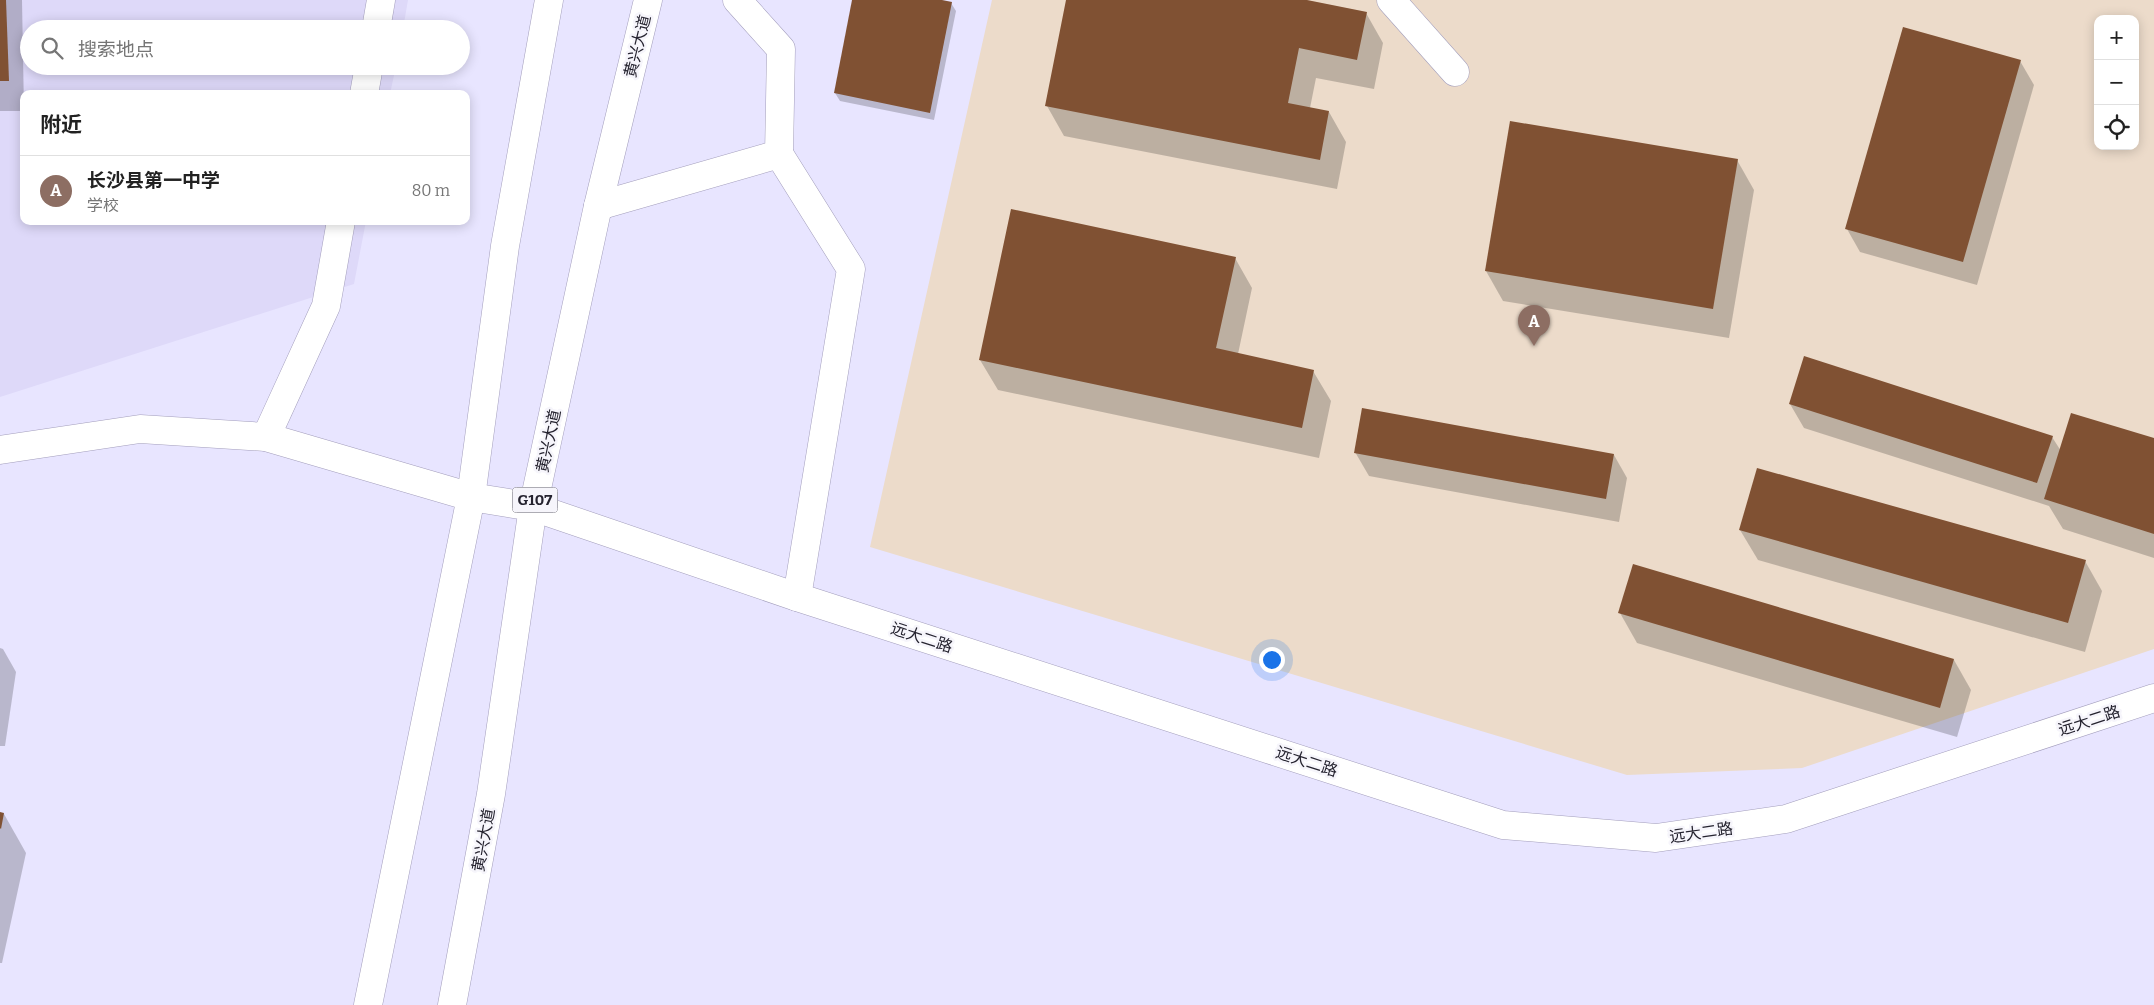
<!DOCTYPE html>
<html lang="zh">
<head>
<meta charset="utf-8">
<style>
	body { margin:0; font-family:Bitter,"Noto Sans SC",serif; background:#f6f6f6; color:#222 }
	.controls { position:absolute; right:15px; top:15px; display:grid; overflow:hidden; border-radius:10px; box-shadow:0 2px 12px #0003 }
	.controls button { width:45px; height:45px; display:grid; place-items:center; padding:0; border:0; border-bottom:1px solid #e0e0e0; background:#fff; color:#222; font:25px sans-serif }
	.you { position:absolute; left:1271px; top:659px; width:18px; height:18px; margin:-12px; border:4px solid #fff; border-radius:50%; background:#1a73e8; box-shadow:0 0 0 8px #1a73e833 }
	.badge { display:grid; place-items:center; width:32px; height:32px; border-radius:50%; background:#6d6532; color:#fff; font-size:16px; font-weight:700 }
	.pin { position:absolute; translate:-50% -41px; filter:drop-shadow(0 1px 2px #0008) }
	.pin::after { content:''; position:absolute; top:26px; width:18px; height:15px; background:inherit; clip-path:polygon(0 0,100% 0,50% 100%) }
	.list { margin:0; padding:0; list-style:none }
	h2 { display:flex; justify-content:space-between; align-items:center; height:65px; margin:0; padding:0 20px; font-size:21px }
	h2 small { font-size:16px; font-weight:400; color:#767676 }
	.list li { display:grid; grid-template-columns:32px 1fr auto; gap:15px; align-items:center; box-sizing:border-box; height:70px; padding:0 20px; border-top:1px solid #e0e0e0 }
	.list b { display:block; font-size:19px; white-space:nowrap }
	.list p { margin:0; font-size:16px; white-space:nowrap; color:#767676 }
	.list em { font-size:16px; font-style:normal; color:#767676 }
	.icon { flex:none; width:28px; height:28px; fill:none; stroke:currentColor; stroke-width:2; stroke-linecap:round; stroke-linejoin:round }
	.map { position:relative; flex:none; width:2154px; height:1005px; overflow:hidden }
	.search { position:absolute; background:#fff; box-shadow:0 2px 12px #0003; left:20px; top:20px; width:450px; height:55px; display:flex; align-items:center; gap:12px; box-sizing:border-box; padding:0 18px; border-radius:28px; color:#767676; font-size:19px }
	.panel { position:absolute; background:#fff; box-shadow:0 2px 12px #0003; left:20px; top:90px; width:450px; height:135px; border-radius:10px }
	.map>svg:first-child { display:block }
</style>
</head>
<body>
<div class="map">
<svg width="2154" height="1005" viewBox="0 0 2154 1005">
	<rect width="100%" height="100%" fill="#e8e5ff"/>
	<polygon fill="#ded9f9" points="0,0 408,0 403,29 29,29 29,66 396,66 390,94 24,94 24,221 366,221 354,284 0,397"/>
	<path fill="#ecdbca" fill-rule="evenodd" d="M992,0h1162v649l-352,119 -175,7 -757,-228zM2098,19h37v127h-37z"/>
	<g fill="#0003">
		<polygon points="0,0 22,0 24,111 0,111"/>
		<polygon points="854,0 935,0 951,3 956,11 934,120 840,101 835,93"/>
		<polygon points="1067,0 1300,0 1366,13 1383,43 1374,89 1316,78 1310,108 1329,112 1346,142 1337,189 1064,136 1047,106"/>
		<polygon points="2020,61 2034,85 1977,285 1860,252 1847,229"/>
		<polygon points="1737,160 1754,190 1729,338 1503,301 1486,271"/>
		<polygon points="1235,258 1252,288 1238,354 1313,371 1331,401 1319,458 998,390 980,360"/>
		<polygon points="1790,404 2052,437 2061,451 2154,440 2154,558 2063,529 2049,506 1804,428"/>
		<polygon points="1355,452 1614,455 1627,478 1619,522 1369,476"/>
		<polygon points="1740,530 2085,561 2102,591 2085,652 1758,560"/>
		<polygon points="1620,613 1954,660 1971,690 1957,737 1637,643"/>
		<polygon points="0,648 3,649 16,672 5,746 0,746"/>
		<polygon points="0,813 4,814 26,853 2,963 0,963"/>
	</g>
	<g fill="#805133">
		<polygon points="0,0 6,0 9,81 0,81"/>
		<polygon points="852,0 942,0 952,2 930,113 834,93"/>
		<polygon points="1066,0 1307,0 1367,12 1357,60 1299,48 1288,103 1329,111 1320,160 1045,106"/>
		<polygon points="1903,27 2021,60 1963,262 1845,229"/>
		<polygon points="1510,121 1738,159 1713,309 1485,271"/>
		<polygon points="1011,209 1236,257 1216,348 1314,370 1302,428 979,360"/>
		<polygon points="1804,356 2053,436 2037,483 1789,404"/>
		<polygon points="1362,408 1614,454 1606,499 1354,453"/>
		<polygon points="2071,413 2154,438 2154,534 2044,499"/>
		<polygon points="1757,468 2086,560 2068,623 1739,530"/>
		<polygon points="1633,564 1954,659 1940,708 1618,613"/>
		<polygon points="0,812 4,813 1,829 0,828"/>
	</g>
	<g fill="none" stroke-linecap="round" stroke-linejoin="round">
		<defs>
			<g id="minor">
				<polyline points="1391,0 1455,72"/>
				<polyline points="376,29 381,0"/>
				<polyline points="364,94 369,66"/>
				<polyline points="779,154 851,269 797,597"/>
				<polyline points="598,206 779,154 781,49 737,0"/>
				<polyline points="266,437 326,306 341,221"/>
			</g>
			<polyline id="major" points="0,450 140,429 266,437 471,497 533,507 797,597 1503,825 1656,838 1786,819 2154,698"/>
			<g id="highway">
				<polyline points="368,1005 471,497 505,246 549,0"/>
				<polyline points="452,1005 491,794 533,507 598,206 648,0"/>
			</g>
		</defs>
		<use href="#minor" stroke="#a39ebc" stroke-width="29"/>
		<use href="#major" stroke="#a39ebc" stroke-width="29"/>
		<use href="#highway" stroke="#a39ebc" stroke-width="29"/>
		<use href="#minor" stroke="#fff" stroke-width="28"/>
		<use href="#major" stroke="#fff" stroke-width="28"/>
		<use href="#highway" stroke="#fff" stroke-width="28"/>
	</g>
	<g text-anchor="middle" stroke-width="5" stroke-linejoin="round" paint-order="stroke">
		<rect fill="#f6f5fb" stroke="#64626c" stroke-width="1" x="512.5" y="487.5" width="45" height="25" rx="4"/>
		<g font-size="15" font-weight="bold" fill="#25232f">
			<text x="535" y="505">G107</text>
		</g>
		<g font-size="16" fill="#25232f" stroke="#f6f5fb">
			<text transform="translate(637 46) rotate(-76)" y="6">黄兴大道</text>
			<text transform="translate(548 441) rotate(-78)" y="6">黄兴大道</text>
			<text transform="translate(922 637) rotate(18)" y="6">远大二路</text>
			<text transform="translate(2089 720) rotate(-18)" y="6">远大二路</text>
			<text transform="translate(1307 761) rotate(18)" y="6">远大二路</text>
			<text transform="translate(1701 832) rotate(-8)" y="6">远大二路</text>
			<text transform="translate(483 840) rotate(-80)" y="6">黄兴大道</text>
		</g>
	</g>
</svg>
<div class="controls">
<button>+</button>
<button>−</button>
<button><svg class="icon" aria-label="locate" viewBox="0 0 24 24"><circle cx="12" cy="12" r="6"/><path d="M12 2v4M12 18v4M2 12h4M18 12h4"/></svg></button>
</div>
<div class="you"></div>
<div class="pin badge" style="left:1534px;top:346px;background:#8d6e63">A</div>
<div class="search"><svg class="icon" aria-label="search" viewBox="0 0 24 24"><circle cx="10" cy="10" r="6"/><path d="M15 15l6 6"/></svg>搜索地点</div>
<section class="panel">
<h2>附近<small></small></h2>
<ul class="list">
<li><span class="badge" style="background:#8d6e63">A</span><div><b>长沙县第一中学</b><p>学校</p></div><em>80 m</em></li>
</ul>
</section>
</div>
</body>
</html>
